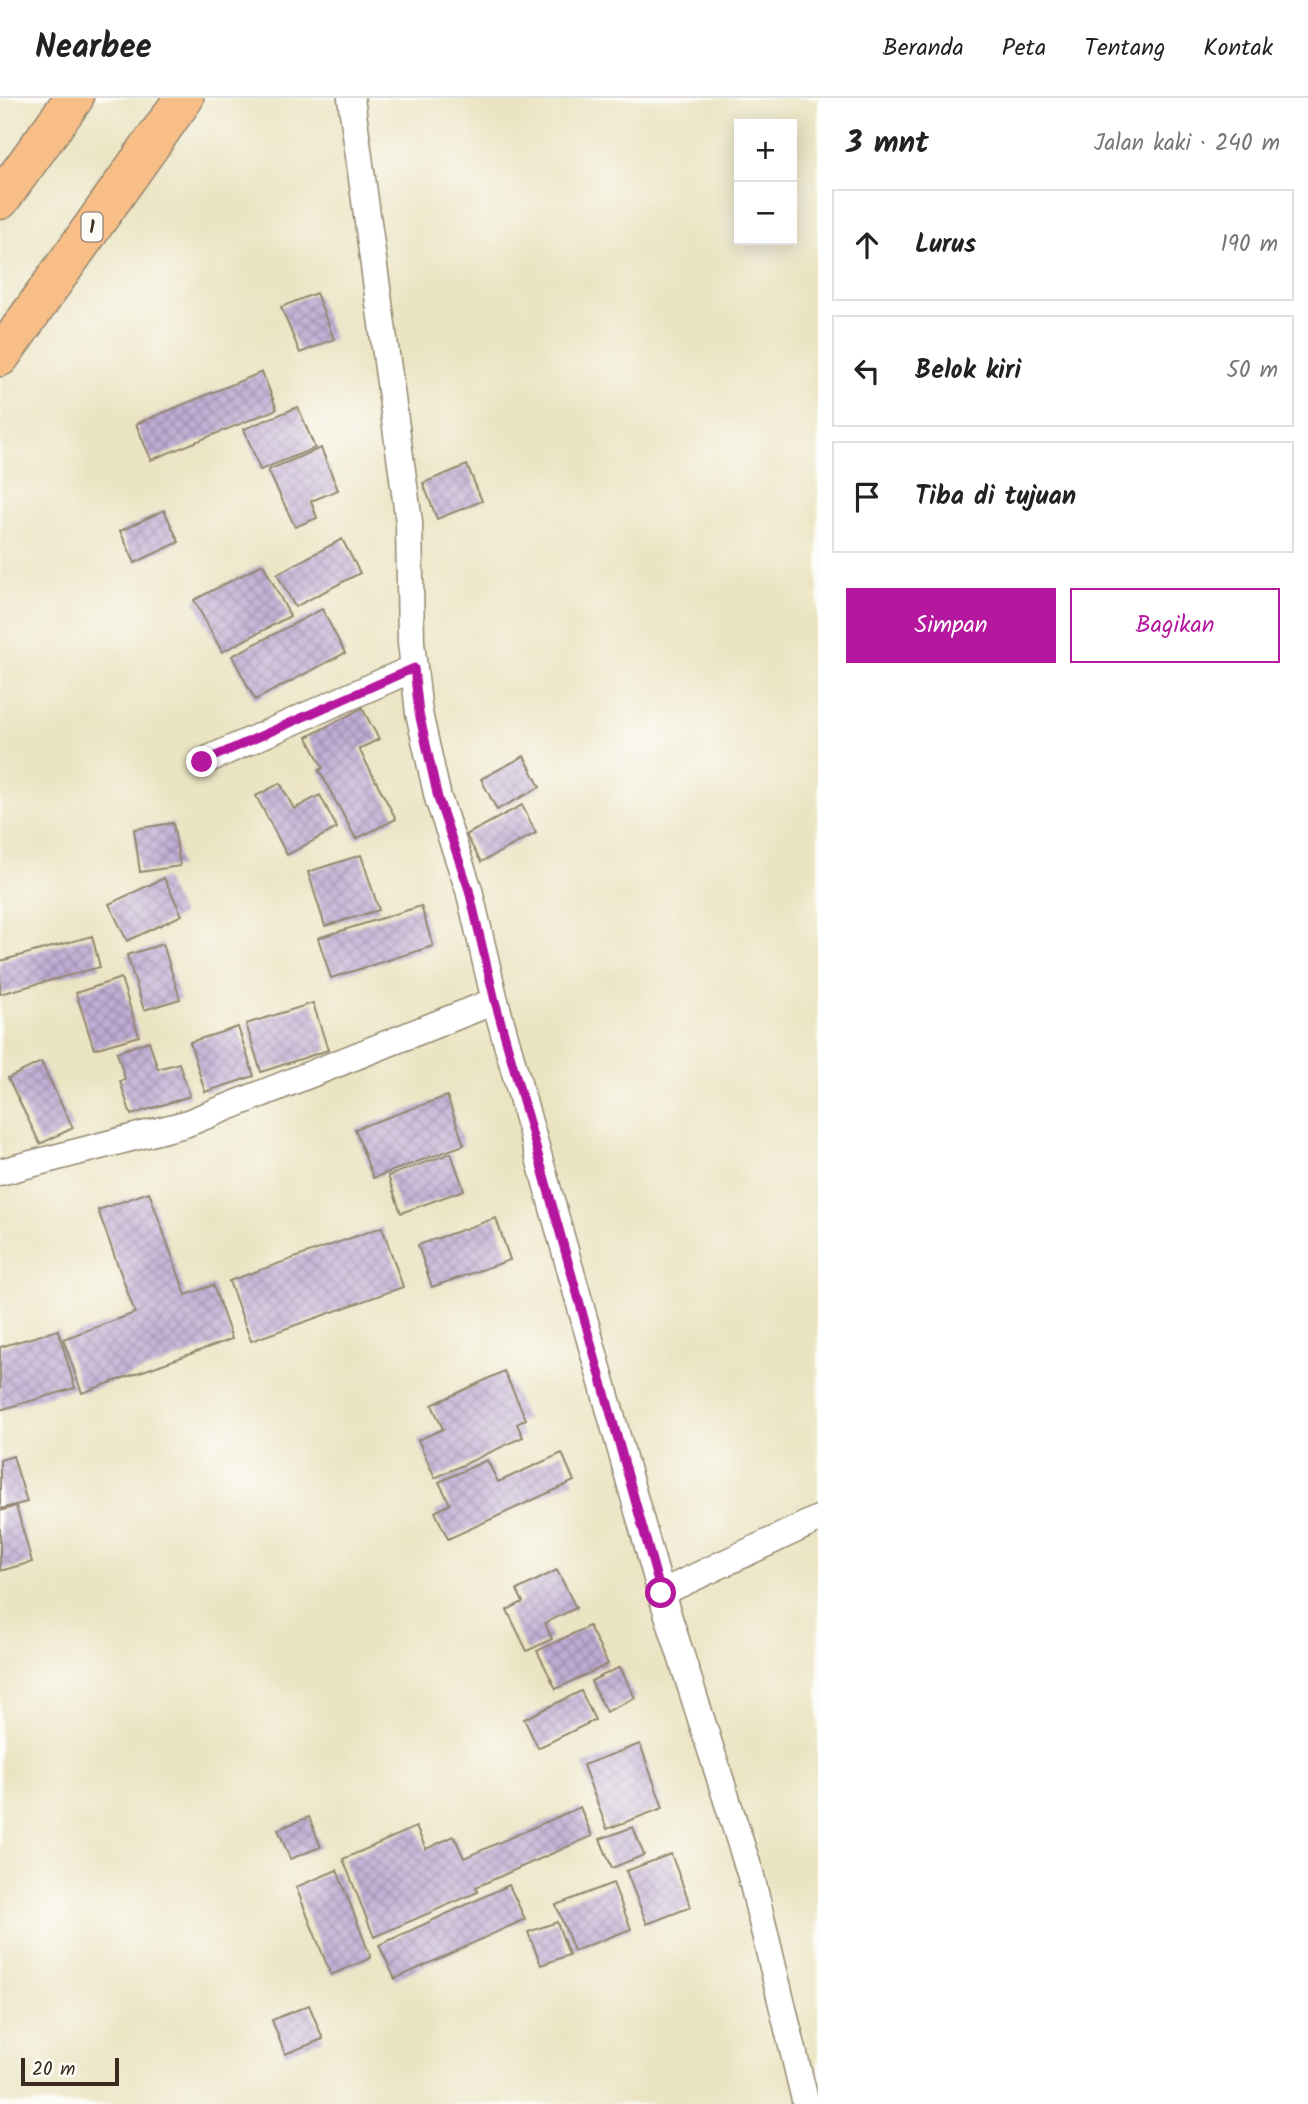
<!DOCTYPE html>
<html lang="id">
<head>
<meta charset="utf-8">
<style>
	body { margin:0; font-family:Kalam,sans-serif; background:#f2f2f2; color:#222 }
	.controls { position:absolute; right:21px; top:21px; display:grid; overflow:hidden; border-radius:0px; box-shadow:0 4px 18px #0003 }
	.controls button { width:63px; height:63px; display:grid; place-items:center; padding:0; border:0; border-bottom:2px solid #e0e0e0; background:#fff; color:#222; font:35px sans-serif }
	.scale { position:absolute; left:21px; bottom:18px; width:98px; box-sizing:border-box; padding-left:7px; border:4px solid #3b2a1e; border-top:0; font-size:19px; line-height:24px; white-space:nowrap; color:#3b2a1e; -webkit-text-stroke:5px #fdfcf7; paint-order:stroke }
	.stop { position:absolute; width:21px; height:21px; margin:-16px; border:5px solid #b5179e; border-radius:50%; background:#fff }
	.stop.end { background:#b5179e; border-color:#fff; box-shadow:0 2px 7px #0008 }
	.list { margin:0; padding:0; list-style:none }
	h2 { display:flex; justify-content:space-between; align-items:center; height:91px; margin:0; padding:0 28px; font-size:30px }
	h2 small { font-size:23px; font-weight:400; color:#767676 }
	.list li { display:grid; grid-template-columns:46px 1fr auto; gap:21px; align-items:center; box-sizing:border-box; height:112px; margin:0 14px 14px; padding:0 14px; border:2px solid #e0e0e0; border-radius:0px }
	.list b { display:block; font-size:26px; white-space:nowrap }
	.list em { font-size:23px; font-style:normal; color:#767676 }
	.actions { display:flex; gap:14px; padding:21px 28px }
	.actions a { flex:1; padding:16px 0; border:2px solid #b5179e; border-radius:0px; text-align:center; font-size:24px; color:#b5179e }
	.actions .main { background:#b5179e; color:#fff }
	.icon { flex:none; width:38px; height:38px; fill:none; stroke:currentColor; stroke-width:2; stroke-linecap:round; stroke-linejoin:round }
	.map { position:relative; flex:none; width:818px; height:2006px; overflow:hidden }
	header { display:flex; align-items:center; gap:42px; box-sizing:border-box; height:98px; padding:0 35px; background:#fff; border-bottom:2px solid #e0e0e0 }
	header strong { font-size:33px }
	nav { display:flex; gap:38px; margin-inline-start:auto; font-size:24px }
	main { display:flex }
	aside { flex:1; background:#fff }
	.map>svg:first-child { display:block }
</style>
</head>
<body>
<header>
<strong>Nearbee</strong>
<nav><a>Beranda</a><a>Peta</a><a>Tentang</a><a>Kontak</a></nav>
</header>
<main>
<div class="map">
<svg width="818" height="2006" viewBox="0 0 818 2006">
	<defs>
		<pattern id="building-cross-hatch" width="8" height="8" patternUnits="userSpaceOnUse" patternTransform="scale(1.75)"><rect width="8" height="8" fill="#bfabd3"/><path d="M0 0l8 8M0 8l8-8" fill="none" stroke="#9c8bab"/></pattern>
	</defs>
	<rect width="100%" height="100%" fill="#fdfcf7"/>
	<filter id="ink" filterUnits="userSpaceOnUse"><feTurbulence type="fractalNoise" baseFrequency=".0143" numOctaves="2"/><feDisplacementMap in="SourceGraphic" scale="14" xChannelSelector="R" yChannelSelector="G"/><feConvolveMatrix kernelMatrix="1 2 1 2 8 2 1 2 1" color-interpolation-filters="sRGB"/></filter>
	<filter id="wash" filterUnits="userSpaceOnUse"><feTurbulence type="fractalNoise" baseFrequency=".00686" numOctaves="4" result="noise"/><feDisplacementMap in="SourceGraphic" scale="28" xChannelSelector="R" yChannelSelector="G"/><feGaussianBlur stdDeviation="1.57" result="paint"/><feColorMatrix in="noise" values="0 0 0 0 0 0 0 0 0 0 0 0 0 0 0 0 0 1.4 0 .05"/><feComposite in="paint" operator="in"/></filter>
	<g filter="url(#wash)">
		<rect width="100%" height="100%" fill="#ebe4c3"/>
		<g id="blocks">
			<g fill="url(#building-cross-hatch)">
				<polygon points="316,195 334,241 300,255 281,209"/>
				<polygon points="262,274 277,311 151,362 136,326"/>
				<polygon points="298,309 315,350 260,372 244,331"/>
				<polygon points="321,350 338,392 311,403 317,420 295,429 268,372"/>
				<polygon points="467,367 482,403 437,421 423,385"/>
				<polygon points="164,412 179,444 135,465 120,433"/>
				<polygon points="342,441 360,475 295,509 277,476"/>
				<polygon points="263,466 290,518 222,554 194,502"/>
				<polygon points="322,511 345,555 255,602 232,558"/>
				<polygon points="362,610 379,641 359,651 396,721 356,741 319,672 323,670 307,639"/>
				<polygon points="524,658 540,689 497,712 481,681"/>
				<polygon points="280,685 294,711 320,697 337,730 287,757 256,698"/>
				<polygon points="522,707 536,735 481,764 466,737"/>
				<polygon points="173,725 180,768 140,774 134,731"/>
				<polygon points="361,757 379,812 325,828 308,774"/>
				<polygon points="164,780 182,817 127,843 109,806"/>
				<polygon points="421,808 433,848 331,880 318,840"/>
				<polygon points="92,838 100,869 0,896 0,863"/>
				<polygon points="163,846 180,901 144,912 127,857"/>
				<polygon points="121,880 139,938 94,951 76,895"/>
				<polygon points="313,905 328,952 261,974 246,926"/>
				<polygon points="238,929 254,978 205,994 190,944"/>
				<polygon points="149,943 158,971 179,965 190,998 131,1017 120,983 125,981 117,954"/>
				<polygon points="41,964 73,1030 40,1046 8,980"/>
				<polygon points="447,998 464,1047 373,1080 355,1031"/>
				<polygon points="451,1055 464,1092 401,1115 388,1078"/>
				<polygon points="149,1094 186,1197 213,1187 232,1241 82,1295 63,1241 135,1215 98,1112"/>
				<polygon points="496,1120 510,1162 432,1189 418,1147"/>
				<polygon points="382,1129 403,1189 251,1243 229,1183"/>
				<polygon points="58,1232 75,1290 0,1312 0,1249"/>
				<polygon points="504,1273 526,1321 517,1326 523,1339 435,1380 418,1342 443,1331 432,1307"/>
				<polygon points="562,1355 574,1383 448,1441 435,1414 450,1406 439,1384 487,1362 498,1384"/>
				<polygon points="13,1358 27,1404 0,1411 0,1362"/>
				<polygon points="16,1408 32,1464 0,1473 0,1413"/>
				<polygon points="557,1472 576,1510 545,1525 552,1541 527,1553 507,1512 523,1504 517,1492"/>
				<polygon points="589,1528 608,1566 556,1591 537,1553"/>
				<polygon points="620,1569 635,1600 606,1614 591,1583"/>
				<polygon points="581,1593 595,1622 538,1650 524,1621"/>
				<polygon points="640,1646 663,1710 607,1731 583,1667"/>
				<polygon points="580,1709 592,1738 476,1789 478,1794 374,1839 343,1761 416,1729 426,1751 454,1738 464,1760"/>
				<polygon points="309,1719 321,1749 290,1761 278,1731"/>
				<polygon points="633,1729 644,1757 612,1770 600,1741"/>
				<polygon points="671,1756 691,1809 647,1826 626,1773"/>
				<polygon points="337,1772 371,1860 331,1877 296,1789"/>
				<polygon points="613,1785 631,1831 574,1853 556,1807"/>
				<polygon points="509,1787 525,1821 395,1881 379,1847"/>
				<polygon points="557,1824 569,1857 541,1867 528,1834"/>
				<polygon points="309,1907 323,1941 285,1956 272,1922"/>
			</g>
		</g>
	</g>
	<g filter="url(#ink)">
		<use href="#blocks" fill-opacity="0" stroke="#938770" stroke-width="2"/>
		<g fill="none" stroke-linecap="round" stroke-linejoin="round">
			<defs>
				<g id="street">
					<polyline points="202,664 414,570"/>
					<polyline points="495,903 661,1495 818,1421"/>
					<polyline points="0,1074 185,1026 495,903 469,792 438,700 419,615 411,544 409,424 351,0"/>
					<polyline points="661,1495 751,1778 806,2006"/>
				</g>
				<g id="highway">
					<polyline points="0,102 74,0"/>
					<polyline points="0,259 184,0"/>
				</g>
			</defs>
			<use href="#street" stroke="#938770" stroke-width="29"/>
			<use href="#highway" stroke="#938770" stroke-width="41"/>
			<use href="#street" stroke="#fff" stroke-width="26"/>
			<use href="#highway" stroke="#f7be88" stroke-width="38"/>
		</g>
	</g>
	<g fill="none" stroke-linecap="round" stroke-linejoin="round" filter="url(#ink)">
		<polyline stroke="#b5179e" stroke-width="9" points="202,664 414,570 419,615 438,700 469,792 495,903 661,1495"/>
	</g>
	<g text-anchor="middle" stroke-width="7" stroke-linejoin="round" paint-order="stroke">
		<rect fill="#fdfcf7" stroke="#75695f" stroke-width="2" x="81.5" y="114.5" width="21" height="29" rx="5"/>
		<g font-size="18" font-weight="bold" fill="#3b2a1e">
			<text x="92" y="135">1</text>
		</g>
	</g>
</svg>
<div class="controls">
<button>+</button>
<button>−</button>
</div>
<div class="scale">20 m</div>
<div class="stop" style="left:661px;top:1495px"></div>
<div class="stop end" style="left:202px;top:664px"></div>
</div>
<aside>
<h2>3 mnt<small>Jalan kaki · 240 m</small></h2>
<ul class="list">
<li><svg class="icon" aria-label="ahead" viewBox="0 0 24 24"><path d="M12 20V5M6 11l6-6 6 6"/></svg><div><b>Lurus</b></div><em>190 m</em></li>
<li><svg class="icon" aria-label="left" viewBox="0 0 24 24"><path d="M17 20v-9H6M10 6l-5 5 5 5"/></svg><div><b>Belok kiri</b></div><em>50 m</em></li>
<li><svg class="icon" aria-label="arrive" viewBox="0 0 24 24"><path d="M6 21V4h12l-3 4 3 4H6"/></svg><div><b>Tiba di tujuan</b></div></li>
</ul>
<div class="actions"><a class="main">Simpan</a><a>Bagikan</a></div>
</aside>
</main>
</body>
</html>
